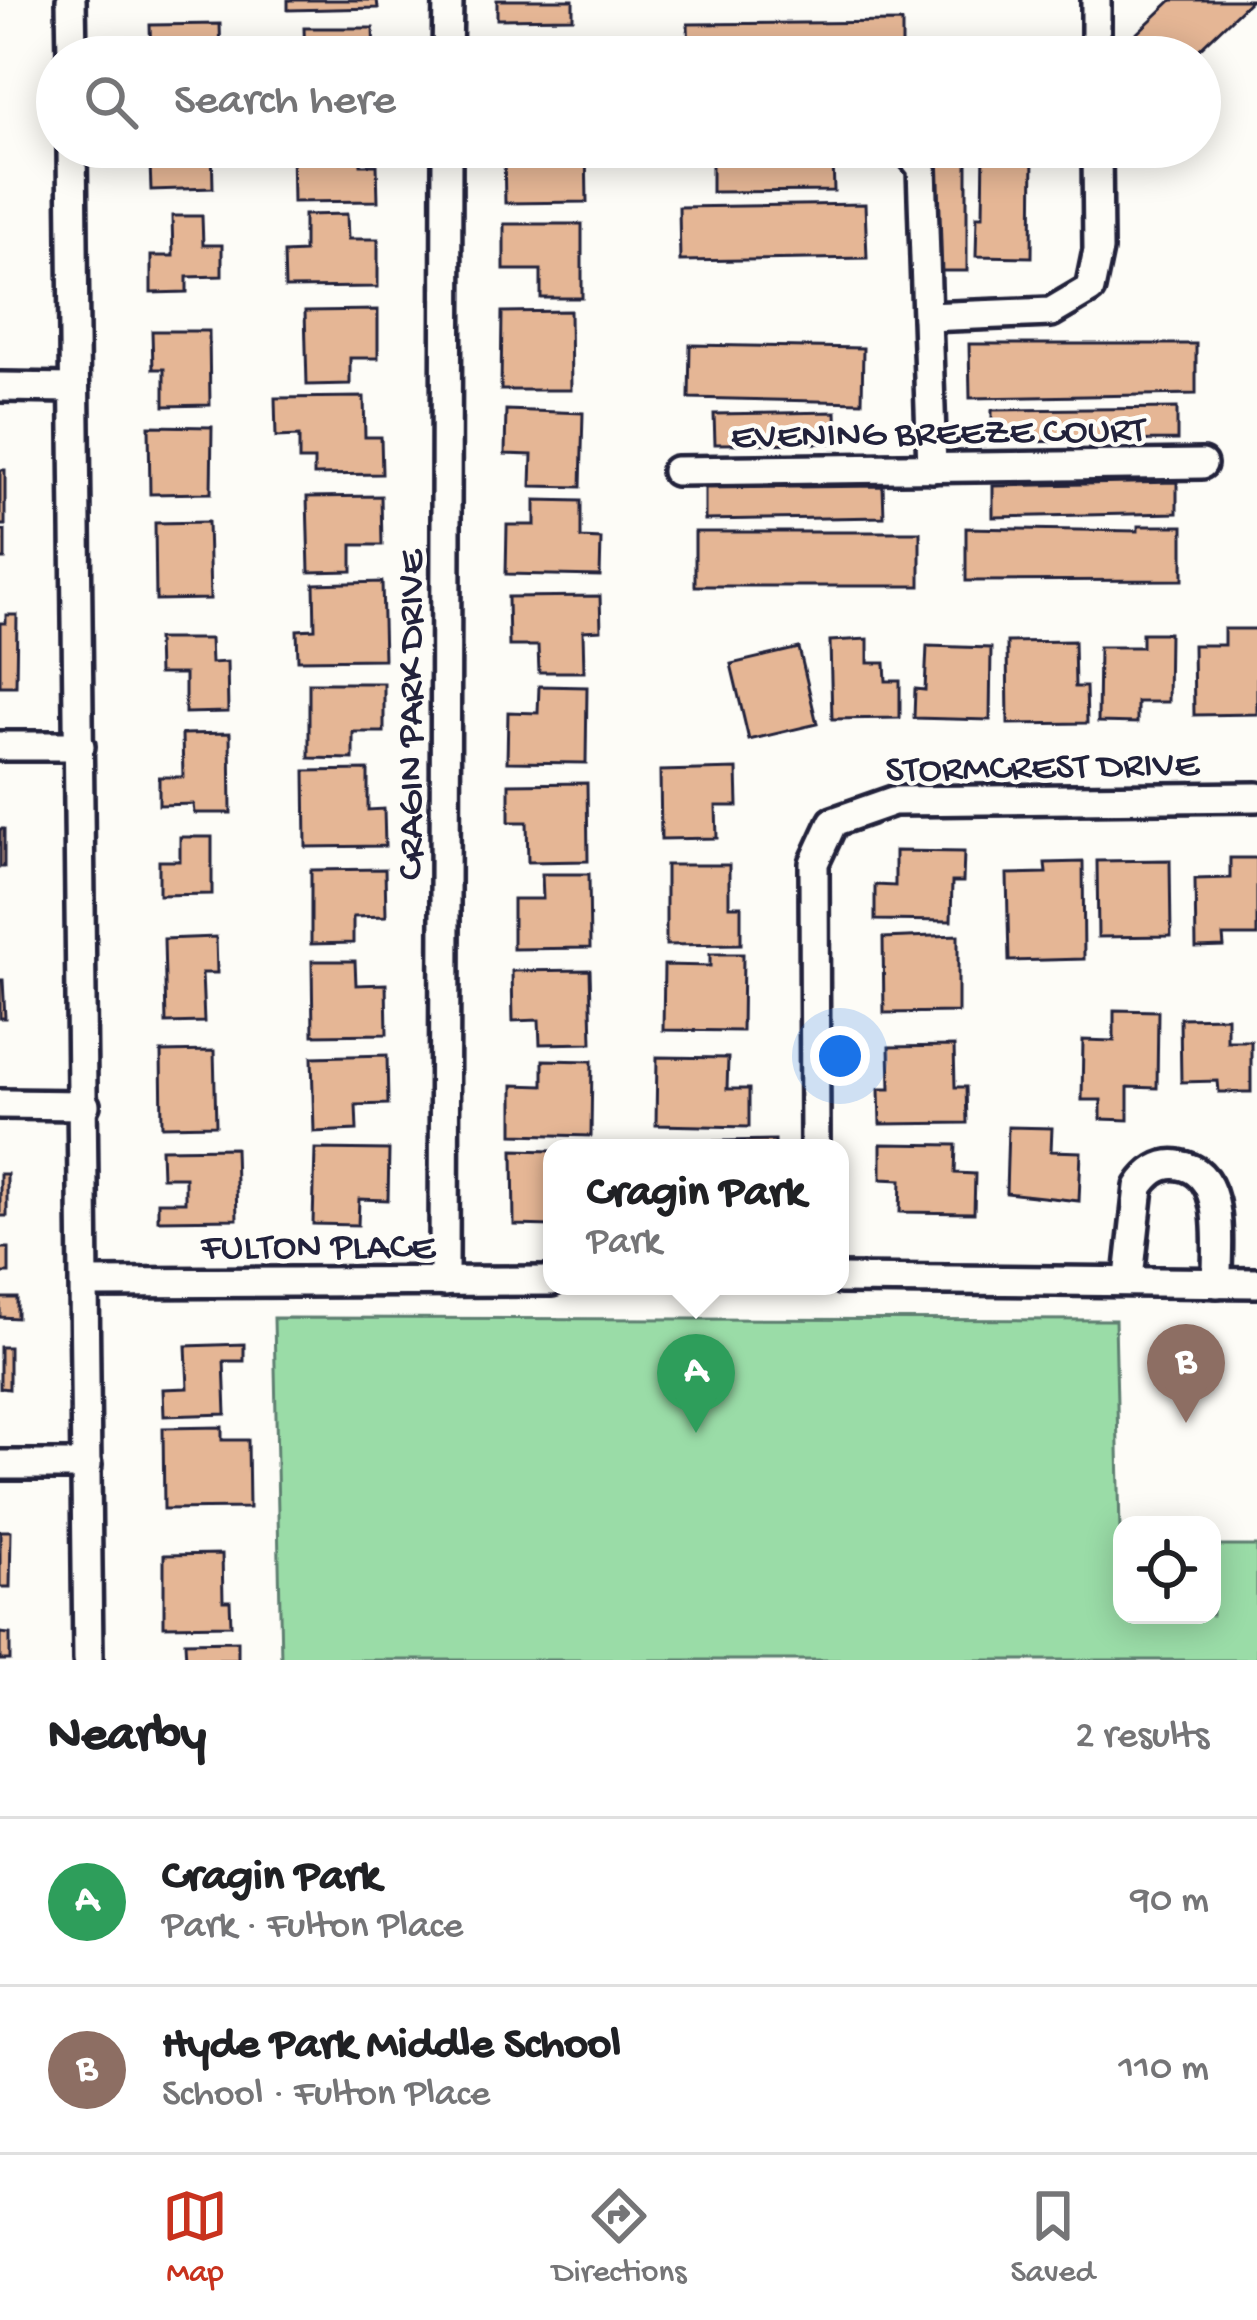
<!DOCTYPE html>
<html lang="en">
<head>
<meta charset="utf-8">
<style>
	body { margin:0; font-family:"Gochi Hand",sans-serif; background:#f2f2f2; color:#202124 }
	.controls { position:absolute; right:36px; bottom:36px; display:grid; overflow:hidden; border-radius:24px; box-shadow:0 6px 30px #0003 }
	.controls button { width:108px; height:108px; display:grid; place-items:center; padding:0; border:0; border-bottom:3px solid #e0e0e0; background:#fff; color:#202124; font:60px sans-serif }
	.you { position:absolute; left:840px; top:1056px; width:42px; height:42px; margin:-30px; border:9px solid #fff; border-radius:50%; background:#1a73e8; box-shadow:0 0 0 18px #1a73e833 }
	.badge { display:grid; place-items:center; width:78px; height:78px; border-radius:50%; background:#c8321e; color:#fff; font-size:39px; font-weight:700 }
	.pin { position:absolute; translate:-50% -99px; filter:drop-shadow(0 3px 6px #0008) }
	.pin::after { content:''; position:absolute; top:63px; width:42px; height:36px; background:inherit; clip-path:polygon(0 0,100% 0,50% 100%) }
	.popup { position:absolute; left:543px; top:1139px; width:306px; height:156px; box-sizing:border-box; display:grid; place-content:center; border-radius:24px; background:#fff; filter:drop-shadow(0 3px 9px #0005); font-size:39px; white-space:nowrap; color:#757577 }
	.popup b { font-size:45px; color:#202124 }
	.popup::after { content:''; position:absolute; left:50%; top:100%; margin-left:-24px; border:24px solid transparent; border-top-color:#fff }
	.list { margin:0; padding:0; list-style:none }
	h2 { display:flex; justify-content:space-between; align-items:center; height:156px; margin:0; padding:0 48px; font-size:51px }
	h2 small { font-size:39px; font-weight:400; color:#757577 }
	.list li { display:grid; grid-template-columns:78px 1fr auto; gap:36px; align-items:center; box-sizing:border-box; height:168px; padding:0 48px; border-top:3px solid #e0e0e0 }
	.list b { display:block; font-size:45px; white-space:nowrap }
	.list p { margin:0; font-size:39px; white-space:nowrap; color:#757577 }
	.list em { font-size:39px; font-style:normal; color:#757577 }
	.icon { flex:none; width:66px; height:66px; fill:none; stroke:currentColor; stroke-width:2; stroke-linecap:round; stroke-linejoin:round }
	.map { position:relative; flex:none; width:1257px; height:1660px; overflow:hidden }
	.search { position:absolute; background:#fff; box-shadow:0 6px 30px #0003; left:36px; right:36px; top:36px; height:132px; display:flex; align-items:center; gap:30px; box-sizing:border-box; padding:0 42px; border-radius:66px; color:#757577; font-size:45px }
	.sheet { height:492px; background:#fff }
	nav { display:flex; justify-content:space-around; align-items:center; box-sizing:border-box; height:168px; border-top:3px solid #e0e0e0; background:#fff; font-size:33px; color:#757577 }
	nav a { display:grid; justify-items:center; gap:6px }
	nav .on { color:#c8321e }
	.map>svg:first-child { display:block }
</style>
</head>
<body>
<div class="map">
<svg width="1257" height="1660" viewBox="0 0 1257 1660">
	<rect width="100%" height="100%" fill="#fdfcf7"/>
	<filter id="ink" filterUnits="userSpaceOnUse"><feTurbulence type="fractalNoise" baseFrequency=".00833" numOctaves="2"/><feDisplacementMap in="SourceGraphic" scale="24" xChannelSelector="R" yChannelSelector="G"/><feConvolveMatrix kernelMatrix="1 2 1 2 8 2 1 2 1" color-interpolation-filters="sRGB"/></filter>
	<g filter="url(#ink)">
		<polygon fill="#9adca7" stroke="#5e7f71" stroke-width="3" points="274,1318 1115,1320 1122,1615 1212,1615 1212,1546 1257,1546 1257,1660 281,1660"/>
		<g fill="#e5b695" stroke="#22223b" stroke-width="3">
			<polygon points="288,0 377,0 378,8 288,10"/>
			<polygon points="497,0 573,0 573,18 497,19"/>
			<polygon points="1172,0 1251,0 1191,57 1154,57 1134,36"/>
			<polygon points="902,22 902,57 689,57 688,24"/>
			<polygon points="220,24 221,57 151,57 150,25"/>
			<polygon points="304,28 373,28 374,57 305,57"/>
			<polygon points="579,38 579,57 501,57 501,39"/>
			<rect x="976" y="44" width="56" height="13"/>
			<polygon points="176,147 212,147 213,188 151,190 150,163 176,162"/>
			<polygon points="292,147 360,147 361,165 377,165 378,201 293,202"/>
			<polygon points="534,147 586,147 587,202 505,203 504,152 534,152"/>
			<rect x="936" y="147" width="31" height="124"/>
			<polygon points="984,147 1033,147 1032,257 976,256 977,216 983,216"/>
			<polygon points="833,160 834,191 712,192 712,161"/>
			<polygon points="865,204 867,258 680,261 679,207"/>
			<polygon points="347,214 348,239 378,239 378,287 285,288 284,253 304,252 304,215"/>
			<polygon points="172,216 202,216 203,245 222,245 222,276 187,277 187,292 151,293 151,256 173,256"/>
			<polygon points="504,224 582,224 582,298 541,298 541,270 504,270"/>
			<polygon points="378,310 378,358 350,358 350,384 307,385 305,311"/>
			<polygon points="570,311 571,390 501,390 502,312"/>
			<polygon points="152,331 209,331 210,405 164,406 164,369 153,369"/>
			<polygon points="969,344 1196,344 1196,394 970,398"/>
			<polygon points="690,345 863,348 862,402 689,398"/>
			<polygon points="364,397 365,437 381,437 382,474 314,475 314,460 299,460 299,436 276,437 275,398"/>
			<polygon points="1177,408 1177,440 992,442 992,410"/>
			<polygon points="506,410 583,413 581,487 531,486 532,455 505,454"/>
			<polygon points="836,412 837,443 715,444 714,414"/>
			<polygon points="149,426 212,427 211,493 150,494"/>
			<rect x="0" y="470" width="5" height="55"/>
			<polygon points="1177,482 1177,513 993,517 993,486"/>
			<polygon points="883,486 884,517 705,520 705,488"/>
			<polygon points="381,496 382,545 352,545 352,571 309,572 307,497"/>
			<polygon points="535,500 581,501 581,538 601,539 600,576 506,574 507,525 535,525"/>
			<polygon points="208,522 210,599 156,600 155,523"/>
			<polygon points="1138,526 1183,526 1183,580 966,581 966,528 1138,531"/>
			<rect x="0" y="531" width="5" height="28"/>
			<rect x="695" y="532" width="225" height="54"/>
			<polygon points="382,582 384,659 298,660 297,630 315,629 314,584"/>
			<polygon points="600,596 601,630 583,631 584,672 539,672 538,646 509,646 508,597"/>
			<polygon points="6,615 17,615 16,686 0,686 0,623 6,623"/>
			<polygon points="1224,629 1257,629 1257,714 1194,715 1193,645 1224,645"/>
			<polygon points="1142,633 1169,633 1168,702 1137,702 1137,723 1098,722 1099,647 1142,647"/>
			<polygon points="157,639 210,639 211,663 227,662 228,712 185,713 185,674 158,674"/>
			<polygon points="868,639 868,663 885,663 886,681 900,681 900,718 832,719 830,641"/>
			<polygon points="1074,641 1075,687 1086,687 1087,723 1008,724 1007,642"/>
			<polygon points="927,646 991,648 990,720 914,718 915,689 925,690"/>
			<polygon points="799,648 817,724 749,740 731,664"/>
			<polygon points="309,683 384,683 384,732 353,732 353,759 309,758"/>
			<polygon points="539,686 587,687 586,763 507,762 508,712 538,713"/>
			<polygon points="230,733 231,813 194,813 193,804 159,805 159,777 183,777 182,734"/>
			<polygon points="737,769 738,806 716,806 717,838 661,839 660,771"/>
			<polygon points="368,770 368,810 384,809 385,846 306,847 305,771"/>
			<polygon points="587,783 588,861 528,862 527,822 509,822 509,784"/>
			<rect x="0" y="829" width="4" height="38"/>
			<polygon points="180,837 212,837 212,894 159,895 159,861 180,861"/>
			<polygon points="895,851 964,852 963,882 952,882 951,921 875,920 875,885 895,886"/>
			<polygon points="1230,858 1257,858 1257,936 1223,936 1224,947 1196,948 1195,879 1230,878"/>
			<polygon points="1170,860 1171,936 1098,937 1097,861"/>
			<polygon points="1083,862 1084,959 1009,961 1007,874 1046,873 1045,863"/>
			<polygon points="666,865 729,865 729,906 741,906 741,944 666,945"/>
			<polygon points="385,869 386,916 353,917 353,943 311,944 311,870"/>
			<polygon points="542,874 589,874 590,948 513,949 513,899 543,899"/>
			<polygon points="958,935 958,1012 884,1013 883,938"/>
			<polygon points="216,937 217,973 202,973 204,1022 166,1023 164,939"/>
			<polygon points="710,954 743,954 742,1031 663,1030 664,965 710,966"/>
			<polygon points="312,961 355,961 356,985 386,984 387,1034 313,1035"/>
			<polygon points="590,970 592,1043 540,1044 539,1020 513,1021 512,971"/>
			<polygon points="0,980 3,980 5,1018 0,1018"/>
			<polygon points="1114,1010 1158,1011 1157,1088 1128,1087 1128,1120 1101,1119 1101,1100 1082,1100 1083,1040 1114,1041"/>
			<polygon points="1227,1017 1227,1041 1251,1041 1251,1092 1219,1092 1218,1081 1181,1082 1180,1018"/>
			<polygon points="954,1046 955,1087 966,1087 967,1123 880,1124 879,1089 890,1089 889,1047"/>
			<polygon points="214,1051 216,1125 162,1126 161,1052"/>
			<polygon points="387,1055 388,1104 356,1105 357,1130 314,1132 312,1057"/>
			<polygon points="657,1057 728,1058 727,1089 749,1089 749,1127 656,1125"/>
			<polygon points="543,1060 592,1061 591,1136 513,1134 513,1085 543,1086"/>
			<polygon points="1008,1127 1052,1128 1051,1151 1081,1152 1079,1201 1006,1193"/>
			<polygon points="775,1140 775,1148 671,1148 671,1142"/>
			<polygon points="881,1144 956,1145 955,1173 975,1174 974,1213 900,1212 901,1180 881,1179"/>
			<polygon points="235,1148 237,1219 158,1220 158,1202 185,1202 185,1177 162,1177 161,1149"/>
			<polygon points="315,1149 389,1150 388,1200 359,1199 358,1225 313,1224"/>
			<polygon points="513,1150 552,1151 552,1226 514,1225"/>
			<rect x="0" y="1174" width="7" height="42"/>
			<rect x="0" y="1248" width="9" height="25"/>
			<polygon points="0,1298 17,1298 17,1318 0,1317"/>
			<polygon points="244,1344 244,1361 224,1361 226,1414 164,1416 163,1389 188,1388 186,1346"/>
			<polygon points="0,1347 9,1347 9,1389 0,1388"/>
			<polygon points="222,1427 222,1440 248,1440 249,1508 164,1509 163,1428"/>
			<polygon points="0,1531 11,1531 10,1587 0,1587"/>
			<polygon points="222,1554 223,1601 230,1601 231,1625 164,1626 164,1555"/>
			<polygon points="0,1633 10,1634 10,1660 0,1660"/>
			<polygon points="238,1641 238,1660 186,1660 185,1642"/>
		</g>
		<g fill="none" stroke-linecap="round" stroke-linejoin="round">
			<defs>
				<g id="minor">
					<polyline points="71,0 72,57"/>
					<polyline points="1096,0 1096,57"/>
					<polyline points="447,57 448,0"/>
					<polyline points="72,147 88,1660"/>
					<polyline points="905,147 922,168 932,468"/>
					<polyline points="927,317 1051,312 1090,289 1098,250 1097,147"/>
					<polyline points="0,387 74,388"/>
					<polyline points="676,471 1202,464"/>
					<polyline points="0,746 80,746"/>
					<polyline points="0,1104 85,1105"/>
					<polyline points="815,1148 814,863 833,822 893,801 1257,797"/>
					<path d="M1129,1278l10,-91c9,-14 23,-25 40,-22 49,7 37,82 38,118"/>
					<polyline points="840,1279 1257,1283"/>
					<polyline points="444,1282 447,147"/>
					<polyline points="85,1283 552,1281"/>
					<polyline points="0,1465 87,1465"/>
				</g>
			</defs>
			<use href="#minor" stroke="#22223b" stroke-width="36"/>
			<use href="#minor" stroke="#fdfcf7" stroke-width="27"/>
		</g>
	</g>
	<g text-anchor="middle" stroke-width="9" stroke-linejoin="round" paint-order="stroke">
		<g font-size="39" fill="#22223b" stroke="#fdfcf7">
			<text transform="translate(938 429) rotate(-1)" y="14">EVENING BREEZE COURT</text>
			<text transform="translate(407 715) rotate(-90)" y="14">CRAGIN PARK DRIVE</text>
			<text transform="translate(1042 763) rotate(-1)" y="14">STORMCREST DRIVE</text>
			<text x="318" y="1257">FULTON PLACE</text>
		</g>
	</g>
</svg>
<div class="controls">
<button><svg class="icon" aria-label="locate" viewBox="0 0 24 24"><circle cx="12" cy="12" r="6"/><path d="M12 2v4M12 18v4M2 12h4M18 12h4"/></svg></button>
</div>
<div class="you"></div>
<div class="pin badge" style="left:696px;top:1433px;background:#2e9e5b">A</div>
<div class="popup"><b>Cragin Park</b>Park</div>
<div class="pin badge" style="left:1186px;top:1423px;background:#8d6e63">B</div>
<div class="search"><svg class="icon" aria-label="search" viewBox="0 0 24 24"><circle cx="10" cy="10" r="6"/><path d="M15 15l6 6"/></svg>Search here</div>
</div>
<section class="sheet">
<h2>Nearby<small>2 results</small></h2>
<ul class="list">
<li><span class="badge" style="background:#2e9e5b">A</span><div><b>Cragin Park</b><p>Park · Fulton Place</p></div><em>90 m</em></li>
<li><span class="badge" style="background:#8d6e63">B</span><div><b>Hyde Park Middle School</b><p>School · Fulton Place</p></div><em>110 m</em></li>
</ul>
</section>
<nav>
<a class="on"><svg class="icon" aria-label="map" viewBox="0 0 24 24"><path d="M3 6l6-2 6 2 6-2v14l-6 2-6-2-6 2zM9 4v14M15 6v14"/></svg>Map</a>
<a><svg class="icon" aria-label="directions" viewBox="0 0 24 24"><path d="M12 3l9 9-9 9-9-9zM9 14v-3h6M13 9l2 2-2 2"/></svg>Directions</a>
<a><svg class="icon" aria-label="saved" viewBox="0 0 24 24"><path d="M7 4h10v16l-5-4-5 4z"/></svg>Saved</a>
</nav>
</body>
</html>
